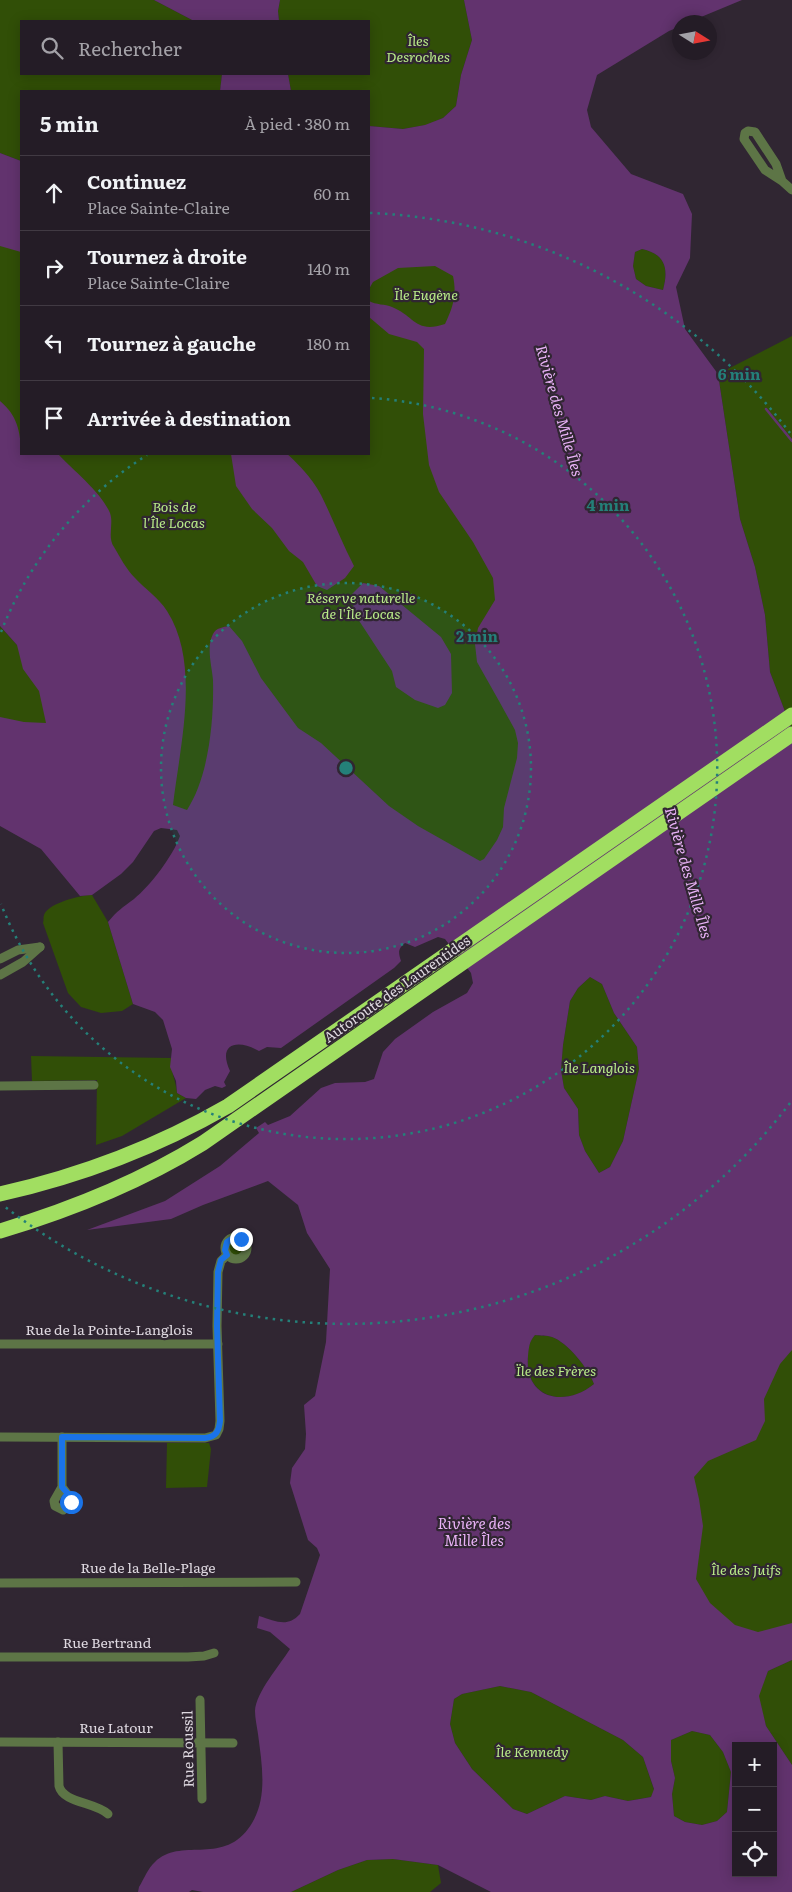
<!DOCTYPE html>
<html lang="fr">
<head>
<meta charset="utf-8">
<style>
	body { margin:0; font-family:Literata,serif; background:#2c252e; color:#f1f3f6 }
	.controls { position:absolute; right:15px; bottom:15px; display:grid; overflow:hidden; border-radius:0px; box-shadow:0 2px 12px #0003 }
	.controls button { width:45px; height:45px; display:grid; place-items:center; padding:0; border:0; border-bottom:1px solid #413a43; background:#241c26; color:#f1f3f6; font:25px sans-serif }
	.compass { position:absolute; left:672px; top:15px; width:45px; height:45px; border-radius:50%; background:#241c26; box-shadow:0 2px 12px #0003; rotate:101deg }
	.stop { position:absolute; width:15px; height:15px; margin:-11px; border:4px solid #1a73e8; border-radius:50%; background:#fff }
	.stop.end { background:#1a73e8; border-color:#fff; box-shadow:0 1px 5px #0008 }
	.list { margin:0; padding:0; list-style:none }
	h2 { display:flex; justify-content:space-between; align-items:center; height:65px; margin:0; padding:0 20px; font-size:21px }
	h2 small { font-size:16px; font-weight:400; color:#a3a1a7 }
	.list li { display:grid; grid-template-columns:32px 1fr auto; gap:15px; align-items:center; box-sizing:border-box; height:75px; padding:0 20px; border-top:1px solid #413a43 }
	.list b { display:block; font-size:19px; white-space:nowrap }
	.list p { margin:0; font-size:16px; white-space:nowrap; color:#a3a1a7 }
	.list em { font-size:16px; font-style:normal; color:#a3a1a7 }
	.icon { flex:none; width:28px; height:28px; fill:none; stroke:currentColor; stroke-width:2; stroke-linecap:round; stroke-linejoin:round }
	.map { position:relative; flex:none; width:792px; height:1892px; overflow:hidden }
	.search { position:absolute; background:#241c26; box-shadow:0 2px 12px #0003; left:20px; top:20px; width:350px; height:55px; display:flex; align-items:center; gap:12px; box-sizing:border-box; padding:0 18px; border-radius:0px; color:#a3a1a7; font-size:19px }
	.panel { position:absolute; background:#241c26; box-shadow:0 2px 12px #0003; left:20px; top:90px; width:350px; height:365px; border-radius:0px }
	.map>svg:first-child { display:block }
</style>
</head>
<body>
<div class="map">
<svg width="792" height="1892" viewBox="0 0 792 1892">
	<rect width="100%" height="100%" fill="#302632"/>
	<g fill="#314f07">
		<polygon points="0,0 154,0 194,21 21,21 21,74 222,74 220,91 21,91 21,161 0,153"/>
		<polygon points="280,0 464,0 472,40 461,75 456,106 443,118 426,125 403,129 369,126 369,91 291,91 288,74 369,74 369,21 279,21 278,11"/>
		<polygon points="0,216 21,225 21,454 369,454 369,250 475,273 497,534 556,870 199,834 143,808 0,456"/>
		<path d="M642,249c23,5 27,19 21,41l-17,-4 -10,-7 -3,-13 2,-14z"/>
		<polygon points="792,336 792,730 770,672 765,615 755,567 740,519 718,374"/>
		<polygon points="0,626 17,645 74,729 0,762"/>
		<path d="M92,895l16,27 25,82 -11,7 -21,2 -20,-6 -13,-14 -25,-70c1,-3 0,-5 1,-8 4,-12 37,-20 48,-20z"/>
		<polygon points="590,977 602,984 614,1013 637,1047 639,1069 623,1141 610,1167 599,1173 585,1151 579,1135 578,1109 564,1088 561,1070 563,1045 570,1001 578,988"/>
		<path d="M31,1056l140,2c-1,12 5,23 6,35l9,5 -64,38 -26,9 1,-65 -65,1z"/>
		<circle cx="236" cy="1248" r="7"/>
		<polygon points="792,1316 792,1645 756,1652 678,1587 677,1459"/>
		<path d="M535,1335c5,1 12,0 17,2 15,5 37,32 42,47 -28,24 -70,15 -66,-28 0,-9 1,-14 7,-21z"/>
		<polygon points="167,1443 209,1443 211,1449 207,1487 166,1488"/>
		<polygon points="792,1660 792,1765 766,1726 758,1696 768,1671"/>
		<polygon points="500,1686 531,1692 623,1740 643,1757 654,1790 651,1797 628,1801 605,1796 591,1800 565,1796 527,1814 513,1809 472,1769 455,1743 450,1724 454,1699 462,1694"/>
		<polygon points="692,1731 710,1735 723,1752 731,1772 727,1812 717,1821 702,1825 685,1822 674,1816 672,1794 675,1778 671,1761 671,1740"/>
		<polygon points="393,1859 438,1865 441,1883 430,1892 291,1892 338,1870 367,1860"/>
	</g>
	<g fill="#62336e" fill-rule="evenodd">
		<polygon points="154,0 280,0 278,11 279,21 194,21"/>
		<path d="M464,0h278l-53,22h-9l-1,5 -10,4 -72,44 -10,35 4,17 40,47 52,20 9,20 -2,44 -14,29 9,42 33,45 22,145 15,48 10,48 5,57 22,58v620l-12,14 -16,35 1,22 -9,19 -48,21 -14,16 5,22 4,27 -7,53 14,24 25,22 23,7 34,-9v37l-24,11 -9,25 7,30 26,39v127h-301l-53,-27 -45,-6 -26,1 -29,10 -47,22h-88l-11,-2 -3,2h-51l1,-5c5,-8 9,-19 16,-25 25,-25 66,3 93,-33 21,-28 14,-63 10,-95 -1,-7 -3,-16 -3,-23 1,-19 25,-46 35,-62l-20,-17 -13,-4 2,-12c17,5 28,12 41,-2l20,-59 -3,-7 -9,-8 -18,-57 2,-15 13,-19 1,-15 -2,-29 11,-9 11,-54 4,-73 -23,-36 -9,-28 -30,-24 -65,24 -32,14 -84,11 78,-29 55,-35 39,-33 -3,-5 9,-6 3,3 22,-9 31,-28 14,-5 30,-1 9,-3 9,-27 12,-13 38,-27 34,-19 6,-10 -2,-10 -26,-34 -7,-2 -23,10 -10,-4c-7,6 -7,9 -4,18l-7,7 -113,80 -14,-1 -8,4c-21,-12 -42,-8 -29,20l-6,11 2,4 -4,2 -7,-2 -10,4 -9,9 -10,-1 -9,-5 -1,-12 -6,-14 2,-18 -9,-29 -8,-8 -22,-8 -25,-82c10,-12 14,-14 26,-23 16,-13 39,-43 46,-63l-3,-6 -16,-2 -7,3 -21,31 -12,12 -29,21 -12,1 -39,-47 -41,-23v-109l24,5 22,1 -7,-32 -16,-22 -6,-24 -17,-19v-225c17,14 21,31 21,53h37c16,17 43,38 52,59 4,11 -3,24 4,34 6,10 12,22 21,31 10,11 24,20 32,33 34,53 13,134 6,194l14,5c22,-34 27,-90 26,-130 -1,-13 -7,-33 0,-46 3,-6 10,-7 16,-8l13,15 19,37 37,50 23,15 68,63 29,20 62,35 4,-2 13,-19 6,-13 1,-19 13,-50 1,-15 -3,-13 -16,-29 -22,-39 -2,-18 3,-16 17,-28 -2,-22 -20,-36 -34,-50 -10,-27 -6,-51 1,-65 -7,-7 -28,-8 -20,-17v-16c7,4 16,3 23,6 23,9 23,27 53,17 8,-17 12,-29 8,-48l-18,-10 -37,2 -25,14 -4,7v-163l34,3 22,-4 18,-7 13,-12 5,-31 11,-35zM642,249c23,5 27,19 21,41l-17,-4 -10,-7 -3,-13 2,-14zM590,977l12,7 12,29 23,34 2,22 -16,72 -13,26 -11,6 -14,-22 -6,-16 -1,-26 -14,-21 -3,-18 2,-25 7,-44 8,-13zM535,1335c5,1 12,0 17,2 15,5 37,32 42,47 -29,24 -70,15 -66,-28 1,-9 1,-14 7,-21zM500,1686l31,6 92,48 20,17 11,32 -3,8 -23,4 -23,-5 -14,4 -26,-4 -38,18 -14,-5 -41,-40 -17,-26 -5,-19 4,-25 8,-5zM692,1731l18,4 13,17 8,20 -4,40 -10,9 -15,4 -17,-3 -11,-6 -2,-22 3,-16 -4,-17v-21zM736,1746h37v127h-37z"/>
		<polygon points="222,74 288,74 291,91 220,91"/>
		<polygon points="0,153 21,161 21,252 0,246"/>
		<path d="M231,454h56c11,9 28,28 34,41 12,24 21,48 33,71l-9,12 -18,12 -10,-4 -14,-24 -14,-11 -17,-23 -20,-19 -16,-23z"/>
		<polygon points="363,583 379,586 441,637 451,654 452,693 445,705 438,708 415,700 396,687 392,671 354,613 352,594"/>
	</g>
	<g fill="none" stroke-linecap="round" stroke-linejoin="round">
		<polyline stroke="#62336e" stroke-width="2.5" points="766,409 792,441"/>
		<g stroke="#5d7546" stroke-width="9">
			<polyline points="782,181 776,164 755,132 748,131 745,133 744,139 765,170 782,181 792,190"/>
			<polyline points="0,959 18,950 40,947"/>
			<polyline points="0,975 23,962 40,947"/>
			<polyline points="0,1086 94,1085"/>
			<circle cx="236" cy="1248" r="11"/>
			<polyline points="0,1344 218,1344"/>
			<polyline points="0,1437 205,1438 216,1435 219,1429 220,1421 217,1326 218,1272 221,1261 227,1255"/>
			<polyline points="62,1487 71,1499 70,1505 63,1510 55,1506 54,1501 62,1487 62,1437"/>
			<polyline points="0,1583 296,1582"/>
			<polyline points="0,1657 188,1657 204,1656 214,1653"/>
			<polyline points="200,1700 202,1799"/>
			<polyline points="0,1742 233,1743"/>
			<path d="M58,1742l1,44c4,17 36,16 49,28"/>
		</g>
		<g stroke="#a1de61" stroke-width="15">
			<path d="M0,1194c80,-18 157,-47 228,-88l564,-391"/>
			<path d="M0,1231c70,-21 140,-49 203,-88l589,-409"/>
		</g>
	</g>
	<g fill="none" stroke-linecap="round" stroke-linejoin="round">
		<path stroke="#1a73e8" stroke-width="6" d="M71,1502l-1,-6 -8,-9v-50l143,1c11,-1 14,-7 15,-17l-3,-95 1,-54 3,-12 6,-5 -2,-5 2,-8 6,-4 8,1"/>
	</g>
	<circle cx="346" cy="768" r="185" fill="#248079" fill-opacity=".12"/>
	<g fill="none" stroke="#248079" stroke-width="2.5" stroke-dasharray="2.5 5">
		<circle cx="346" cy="768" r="185"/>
		<path d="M1 632A371 371 0 0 1 147 455M372 398A371 371 0 1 1 1 904"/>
		<path d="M790 1103A556 556 0 0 1 4 1206M370 213A556 556 0 0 1 790 433"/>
	</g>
	<g text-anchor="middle" stroke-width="4.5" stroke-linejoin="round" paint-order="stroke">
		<g font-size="14" font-style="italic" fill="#b9ec89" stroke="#302632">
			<text x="418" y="46">Îles<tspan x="418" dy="16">Desroches</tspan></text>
			<text x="426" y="300">Ïle Eugène</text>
			<text x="174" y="512">Bois de<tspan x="174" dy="16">l'Île Locas</tspan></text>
			<text x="361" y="603">Réserve naturelle<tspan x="361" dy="16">de l'Île Locas</tspan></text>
			<text x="599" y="1073">Île Langlois</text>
			<text x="556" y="1376">Ïle des Frères</text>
			<text x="746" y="1575">Île des Juifs</text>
			<text x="532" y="1757">Île Kennedy</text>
		</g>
		<g font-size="14" fill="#ded8e0" stroke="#302632">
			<text transform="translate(397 989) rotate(-35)" y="5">Autoroute des Laurentides</text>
			<text x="109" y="1335">Rue de la Pointe-Langlois</text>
			<text x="148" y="1573">Rue de la Belle-Plage</text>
			<text x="107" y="1648">Rue Bertrand</text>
			<text x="116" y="1733">Rue Latour</text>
			<text transform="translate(188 1749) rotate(-91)" y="5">Rue Roussil</text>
		</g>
		<g font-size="15" font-style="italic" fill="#e9b2f7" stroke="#302632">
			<text transform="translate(559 411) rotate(74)" y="5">Rivière des Mille Îles</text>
			<text transform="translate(688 873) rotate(74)" y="5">Rivière des Mille Îles</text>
			<text x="474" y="1529">Rivière des<tspan x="474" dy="17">Mille Îles</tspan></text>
		</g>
	</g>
	<circle cx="346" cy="768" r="8" fill="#248079" stroke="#302632" stroke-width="2.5"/>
	<g font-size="15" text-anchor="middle" font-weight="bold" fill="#248079" stroke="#302632" stroke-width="4.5" stroke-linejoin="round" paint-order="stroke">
		<text x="739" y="380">6 min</text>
		<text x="608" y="511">4 min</text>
		<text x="477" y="642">2 min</text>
	</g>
</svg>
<div class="controls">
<button>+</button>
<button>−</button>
<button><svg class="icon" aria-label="locate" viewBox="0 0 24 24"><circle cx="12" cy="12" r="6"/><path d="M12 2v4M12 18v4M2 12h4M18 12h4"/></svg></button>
</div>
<svg class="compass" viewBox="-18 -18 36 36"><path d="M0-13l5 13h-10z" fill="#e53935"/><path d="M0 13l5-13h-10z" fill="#a3a1a7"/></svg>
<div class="stop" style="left:71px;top:1502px"></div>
<div class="stop end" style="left:241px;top:1239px"></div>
<div class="search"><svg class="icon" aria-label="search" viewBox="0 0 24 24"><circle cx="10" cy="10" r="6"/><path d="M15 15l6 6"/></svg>Rechercher</div>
<section class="panel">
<h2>5 min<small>À pied · 380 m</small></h2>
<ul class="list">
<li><svg class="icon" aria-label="ahead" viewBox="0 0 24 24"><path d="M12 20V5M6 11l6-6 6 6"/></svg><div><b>Continuez</b><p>Place Sainte-Claire</p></div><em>60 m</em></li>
<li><svg class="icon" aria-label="right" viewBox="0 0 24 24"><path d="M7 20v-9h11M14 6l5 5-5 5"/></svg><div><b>Tournez à droite</b><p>Place Sainte-Claire</p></div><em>140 m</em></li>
<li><svg class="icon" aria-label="left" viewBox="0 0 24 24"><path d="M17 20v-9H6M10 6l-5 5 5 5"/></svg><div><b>Tournez à gauche</b></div><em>180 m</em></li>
<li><svg class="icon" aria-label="arrive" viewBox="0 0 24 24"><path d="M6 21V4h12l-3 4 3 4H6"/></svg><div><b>Arrivée à destination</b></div></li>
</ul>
</section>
</div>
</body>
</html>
